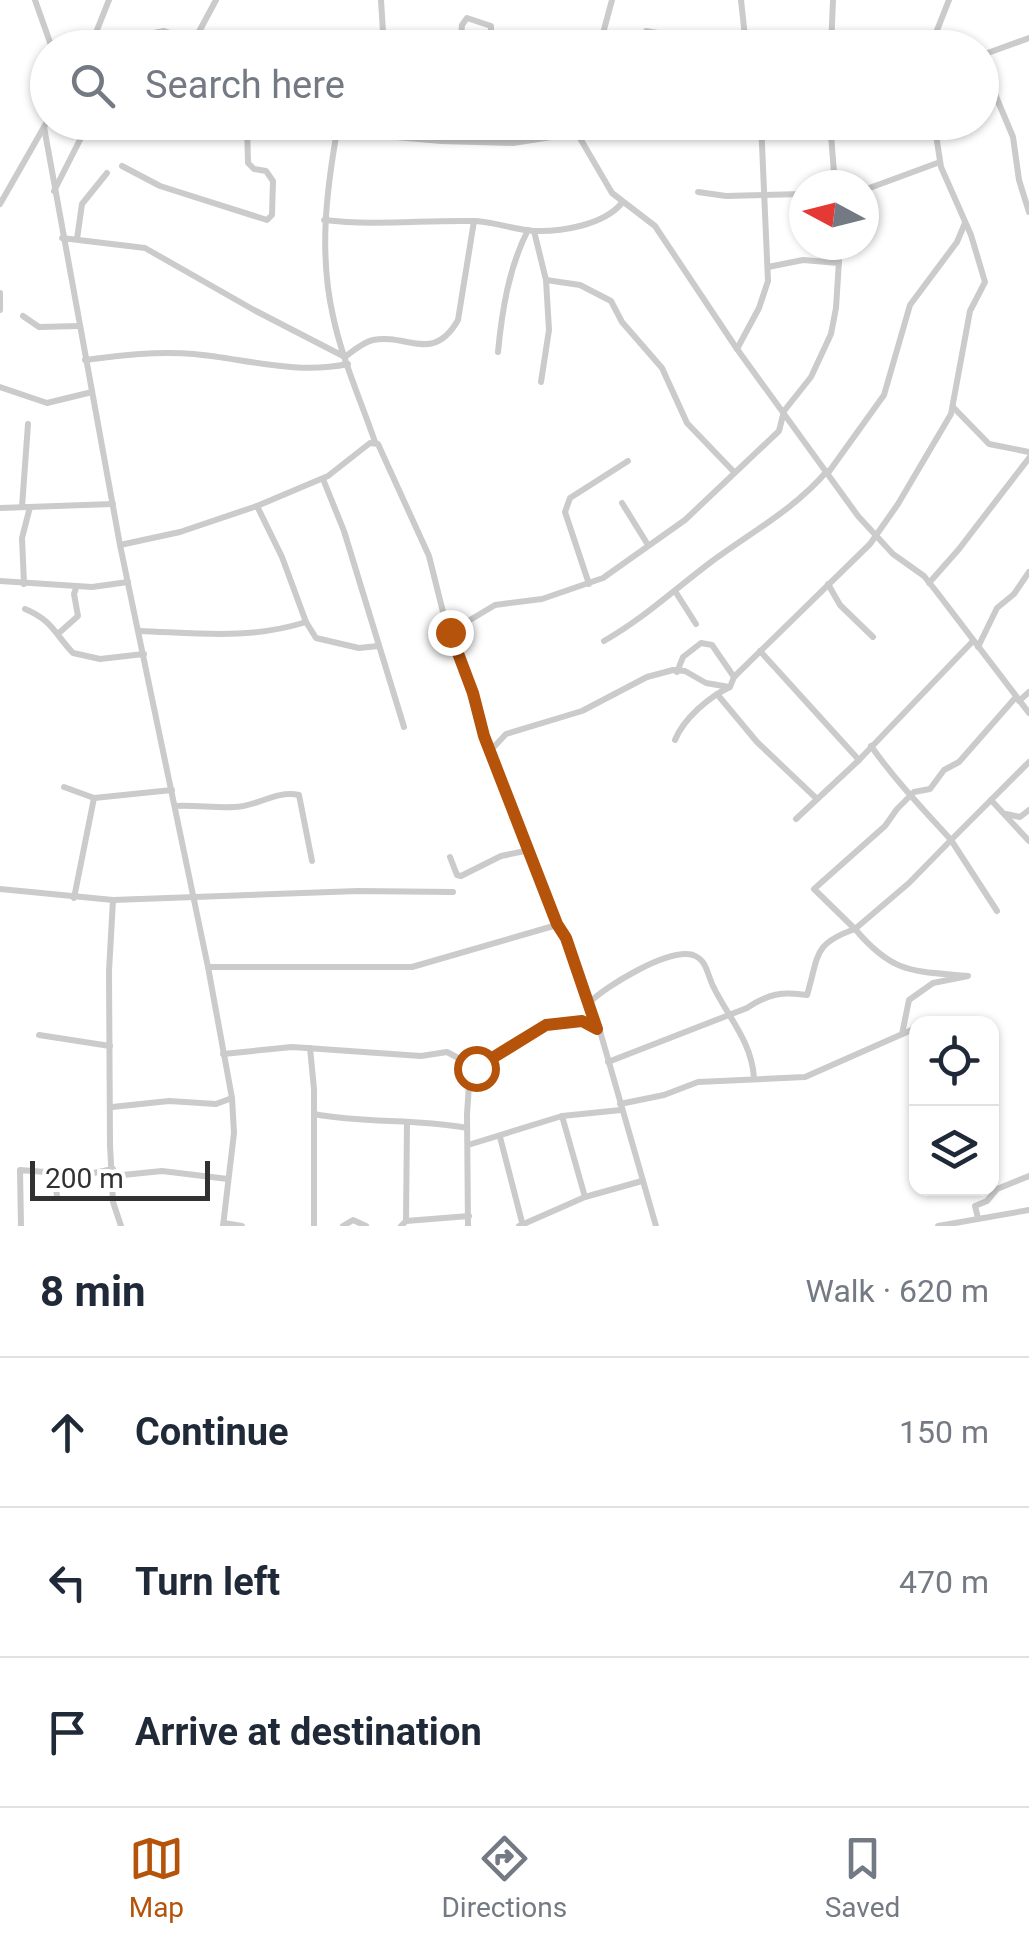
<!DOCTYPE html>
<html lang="en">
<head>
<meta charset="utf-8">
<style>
	body { margin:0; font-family:Roboto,sans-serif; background:#f2f2f3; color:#1f2937 }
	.controls { position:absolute; right:30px; bottom:30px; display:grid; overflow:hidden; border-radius:20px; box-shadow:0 2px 8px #0004 }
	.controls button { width:90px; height:90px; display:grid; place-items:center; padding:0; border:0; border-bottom:2px solid #e0e1e3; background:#fff; color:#1f2937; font:50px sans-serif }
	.compass { position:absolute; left:789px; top:170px; width:90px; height:90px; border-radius:50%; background:#fff; box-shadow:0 2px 8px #0004; rotate:277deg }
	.scale { position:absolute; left:30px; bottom:25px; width:180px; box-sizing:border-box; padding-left:10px; border:5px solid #313131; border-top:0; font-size:28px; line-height:35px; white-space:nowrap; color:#313131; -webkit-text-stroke:8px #fff; paint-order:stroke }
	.stop { position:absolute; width:30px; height:30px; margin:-22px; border:8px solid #b45309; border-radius:50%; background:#fff }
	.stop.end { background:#b45309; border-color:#fff; box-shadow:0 2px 10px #0008 }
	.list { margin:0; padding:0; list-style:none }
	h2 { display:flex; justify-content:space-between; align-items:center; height:130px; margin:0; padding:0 40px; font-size:42px }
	h2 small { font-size:32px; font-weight:400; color:#747a83 }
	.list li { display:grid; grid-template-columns:65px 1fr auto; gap:30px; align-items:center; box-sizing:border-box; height:150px; padding:0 40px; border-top:2px solid #e0e1e3 }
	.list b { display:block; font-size:38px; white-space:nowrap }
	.list em { font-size:32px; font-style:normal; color:#747a83 }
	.icon { flex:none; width:55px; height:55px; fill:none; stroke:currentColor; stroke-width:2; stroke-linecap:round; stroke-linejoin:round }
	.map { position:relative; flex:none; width:1029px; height:1226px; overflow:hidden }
	.search { position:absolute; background:#fff; box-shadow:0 2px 8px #0004; left:30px; right:30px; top:30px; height:110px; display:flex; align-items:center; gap:25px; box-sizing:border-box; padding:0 35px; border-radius:55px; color:#747a83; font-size:38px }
	.sheet { height:580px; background:#fff }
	nav { display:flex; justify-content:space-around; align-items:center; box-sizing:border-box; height:140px; border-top:2px solid #e0e1e3; background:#fff; font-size:28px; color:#747a83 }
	nav a { display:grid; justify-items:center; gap:5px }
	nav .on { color:#b45309 }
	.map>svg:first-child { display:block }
</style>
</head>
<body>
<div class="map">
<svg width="1029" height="1226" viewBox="0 0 1029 1226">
	<rect width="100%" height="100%" fill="#fff"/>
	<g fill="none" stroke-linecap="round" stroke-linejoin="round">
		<g stroke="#cbcbcb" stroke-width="6">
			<polyline points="35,0 52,48"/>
			<polyline points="381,0 384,48"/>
			<polyline points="741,0 746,46"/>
			<polyline points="646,31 720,44 746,45"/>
			<polyline points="194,41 216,0"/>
			<polyline points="91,45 164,31 215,48"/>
			<polyline points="91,45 109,0"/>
			<polyline points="460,48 462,25 467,18 491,26 491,48"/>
			<polyline points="536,48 536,45"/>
			<polyline points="599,48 612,0"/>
			<polyline points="831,48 833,0"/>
			<polyline points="930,48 949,0"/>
			<polyline points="982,55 1029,38"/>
			<polyline points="982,63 1013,137 1019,180 1029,212"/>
			<polyline points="163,122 247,124 441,141 513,143 577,133 721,122"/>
			<polyline points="576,122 577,133 612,193 655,226 737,349 858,516 893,554 924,576 936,591 1029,713"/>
			<polyline points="830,122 835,185"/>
			<polyline points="44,127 120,545 208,967 232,1098 234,1133 223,1226"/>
			<path d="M337,131c-11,62 -18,123 -4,185 9,43 28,85 42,126"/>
			<polyline points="122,166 160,186 267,220 272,215 273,181 266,171 254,169 248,163 247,124"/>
			<polyline points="864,190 940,162"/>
			<polyline points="54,191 89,122"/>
			<polyline points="698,192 726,196 804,194"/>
			<polyline points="0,204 48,120"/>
			<path d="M324,220c51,6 98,0 148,1 21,0 42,9 62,10 27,1 69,-6 87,-27"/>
			<polyline points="534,231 546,280 549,330 541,382"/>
			<path d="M62,238l83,10 109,62 91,47c8,-6 18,-15 28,-17 34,-7 60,24 85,-20l16,-99"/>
			<polyline points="77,239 82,204 107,173"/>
			<polyline points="768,267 803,260 839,263"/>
			<polyline points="546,280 580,285 611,301 622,322 662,368 687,423 734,472"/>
			<polyline points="0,293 0,310"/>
			<polyline points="23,316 39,327 79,326"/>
			<polyline points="737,349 759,308 768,281 761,122"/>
			<path d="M498,352c4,-42 11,-85 30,-122"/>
			<path d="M85,360c37,-5 72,-9 109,-6 52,5 102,21 154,10"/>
			<polyline points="0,387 47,403 92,392"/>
			<polyline points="953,407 989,444 1029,452"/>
			<polyline points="828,473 884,395 910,305 957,242 965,223"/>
			<polyline points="323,479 344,531 404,727"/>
			<polyline points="622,503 648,545"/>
			<polyline points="257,506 282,557 306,622 316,638 359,648 378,646"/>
			<polyline points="22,507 28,424"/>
			<polyline points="0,508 113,504"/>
			<polyline points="120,545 180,532 257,506 328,476 370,443 378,444 429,556 444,616 484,736 557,925 566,937 600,1031 656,1226"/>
			<polyline points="0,581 92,587 128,582"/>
			<polyline points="929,583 959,549 1029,458"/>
			<polyline points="24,584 22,538 30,507"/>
			<polyline points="589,584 565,512 570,498 628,461"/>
			<polyline points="828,584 840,605 873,637"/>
			<polyline points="675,591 696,624"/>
			<path d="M25,609c27,11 30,25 48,44l27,6 44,-5"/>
			<path d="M139,631c59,2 110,9 167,-9"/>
			<polyline points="60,632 78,616 74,594 76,588"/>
			<polyline points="450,632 495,605 542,599 603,578 685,520 779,431 784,411 811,377 831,334 836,308 840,245"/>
			<path d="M604,641c39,-22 71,-52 107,-79 39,-29 84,-53 116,-91"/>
			<polyline points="978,647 997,608 1014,594 1029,572"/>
			<polyline points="760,651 859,760"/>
			<polyline points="677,672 683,657 701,643 712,645 734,677"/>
			<polyline points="717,694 757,742 817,799"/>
			<polyline points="1019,701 1029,692"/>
			<path d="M675,740c9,-22 34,-43 55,-53l4,-10 136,-133 28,-40 53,-90 19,-103 15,-29 -14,-47 -30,-68 -7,-45"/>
			<path d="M871,746c24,34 52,63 80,94l-42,43 -54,46 -41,-40 71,-63 12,-17 17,-17 16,-3 14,-19 15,-8 57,-65"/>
			<polyline points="491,750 506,734 582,711 647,677 673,670 685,671 706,683 729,687"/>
			<polyline points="64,787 94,798 172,790"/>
			<polyline points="991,800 1029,841"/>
			<path d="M175,806c21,-1 39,2 59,1 23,0 41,-17 65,-12l13,66"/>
			<polyline points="1006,814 1020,817 1029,810"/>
			<polyline points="796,819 859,760 973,641"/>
			<polyline points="450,857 457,875 461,876 501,856 530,850"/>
			<polyline points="0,889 113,900 358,891 453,892"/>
			<polyline points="74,898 94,798"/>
			<polyline points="113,900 109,971 110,1145 113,1202 121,1226"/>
			<polyline points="997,911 951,840 1029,762"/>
			<polyline points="208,967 412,967 557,925"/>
			<path d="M589,1003c17,-17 79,-55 104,-48 14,5 14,19 20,31 15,31 39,56 41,92"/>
			<polyline points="39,1035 110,1046"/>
			<polyline points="310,1048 314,1089 314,1226"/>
			<polyline points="223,1054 292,1047 421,1056 447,1052 475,1067"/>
			<path d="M608,1062l139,-54c21,-14 35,-17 60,-13 12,-39 5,-51 48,-66 38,45 57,42 113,47l-35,7 -24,17 -7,34"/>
			<polyline points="620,1104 664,1095 698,1082 805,1077 916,1028"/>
			<polyline points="112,1107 169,1101 216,1104 232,1098"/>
			<path d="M314,1114c50,10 102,4 153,14"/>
			<polyline points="562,1116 585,1197"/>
			<polyline points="500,1137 523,1226"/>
			<polyline points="468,1145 562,1116 621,1110"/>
			<polyline points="54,1172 57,1196"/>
			<polyline points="113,1176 162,1171 228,1179"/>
			<polyline points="978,1218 975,1206 987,1201 997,1189 1029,1176"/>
			<polyline points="406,1221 407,1122"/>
			<polyline points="224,1223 242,1226"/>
			<polyline points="21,1226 20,1170 84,1175 113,1169"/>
			<polyline points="343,1226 353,1220 366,1226"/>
			<polyline points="401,1226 406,1221 469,1216"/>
			<path d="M468,1226l-1,-112 3,-44c39,-17 80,-67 127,-41"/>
			<polyline points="519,1226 585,1197 642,1181"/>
			<polyline points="938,1226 1029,1210"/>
		</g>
	</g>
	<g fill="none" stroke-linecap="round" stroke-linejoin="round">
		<polyline stroke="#b45309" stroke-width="12" points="450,632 473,693 484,736 557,924 566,938 597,1029 582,1021 546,1025 476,1068"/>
	</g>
</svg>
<div class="controls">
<button><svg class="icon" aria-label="locate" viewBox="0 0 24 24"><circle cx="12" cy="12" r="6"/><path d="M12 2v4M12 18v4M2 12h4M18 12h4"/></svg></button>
<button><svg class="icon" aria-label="layers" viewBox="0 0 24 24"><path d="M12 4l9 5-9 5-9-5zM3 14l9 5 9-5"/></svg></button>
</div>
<svg class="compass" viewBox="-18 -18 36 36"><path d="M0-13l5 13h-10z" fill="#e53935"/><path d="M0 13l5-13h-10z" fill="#747a83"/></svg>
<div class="scale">200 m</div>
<div class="stop" style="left:476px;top:1068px"></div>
<div class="stop end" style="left:450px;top:632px"></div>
<div class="search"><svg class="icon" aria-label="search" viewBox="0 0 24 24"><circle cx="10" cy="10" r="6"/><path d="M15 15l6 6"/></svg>Search here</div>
</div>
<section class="sheet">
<h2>8 min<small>Walk · 620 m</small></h2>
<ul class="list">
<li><svg class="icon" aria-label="ahead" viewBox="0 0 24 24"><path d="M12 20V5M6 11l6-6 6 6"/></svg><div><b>Continue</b></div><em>150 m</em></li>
<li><svg class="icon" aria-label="left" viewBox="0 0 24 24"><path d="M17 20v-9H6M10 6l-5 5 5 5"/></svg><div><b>Turn left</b></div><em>470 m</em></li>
<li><svg class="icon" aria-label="arrive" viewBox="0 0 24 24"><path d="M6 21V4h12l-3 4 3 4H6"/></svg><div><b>Arrive at destination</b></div></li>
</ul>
</section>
<nav>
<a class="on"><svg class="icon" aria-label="map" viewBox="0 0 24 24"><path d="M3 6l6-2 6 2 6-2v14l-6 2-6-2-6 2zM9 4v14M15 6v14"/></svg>Map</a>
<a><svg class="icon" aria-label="directions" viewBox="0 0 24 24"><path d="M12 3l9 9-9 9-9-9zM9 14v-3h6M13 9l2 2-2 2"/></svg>Directions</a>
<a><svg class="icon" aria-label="saved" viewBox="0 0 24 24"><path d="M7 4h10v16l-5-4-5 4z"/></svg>Saved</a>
</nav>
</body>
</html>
